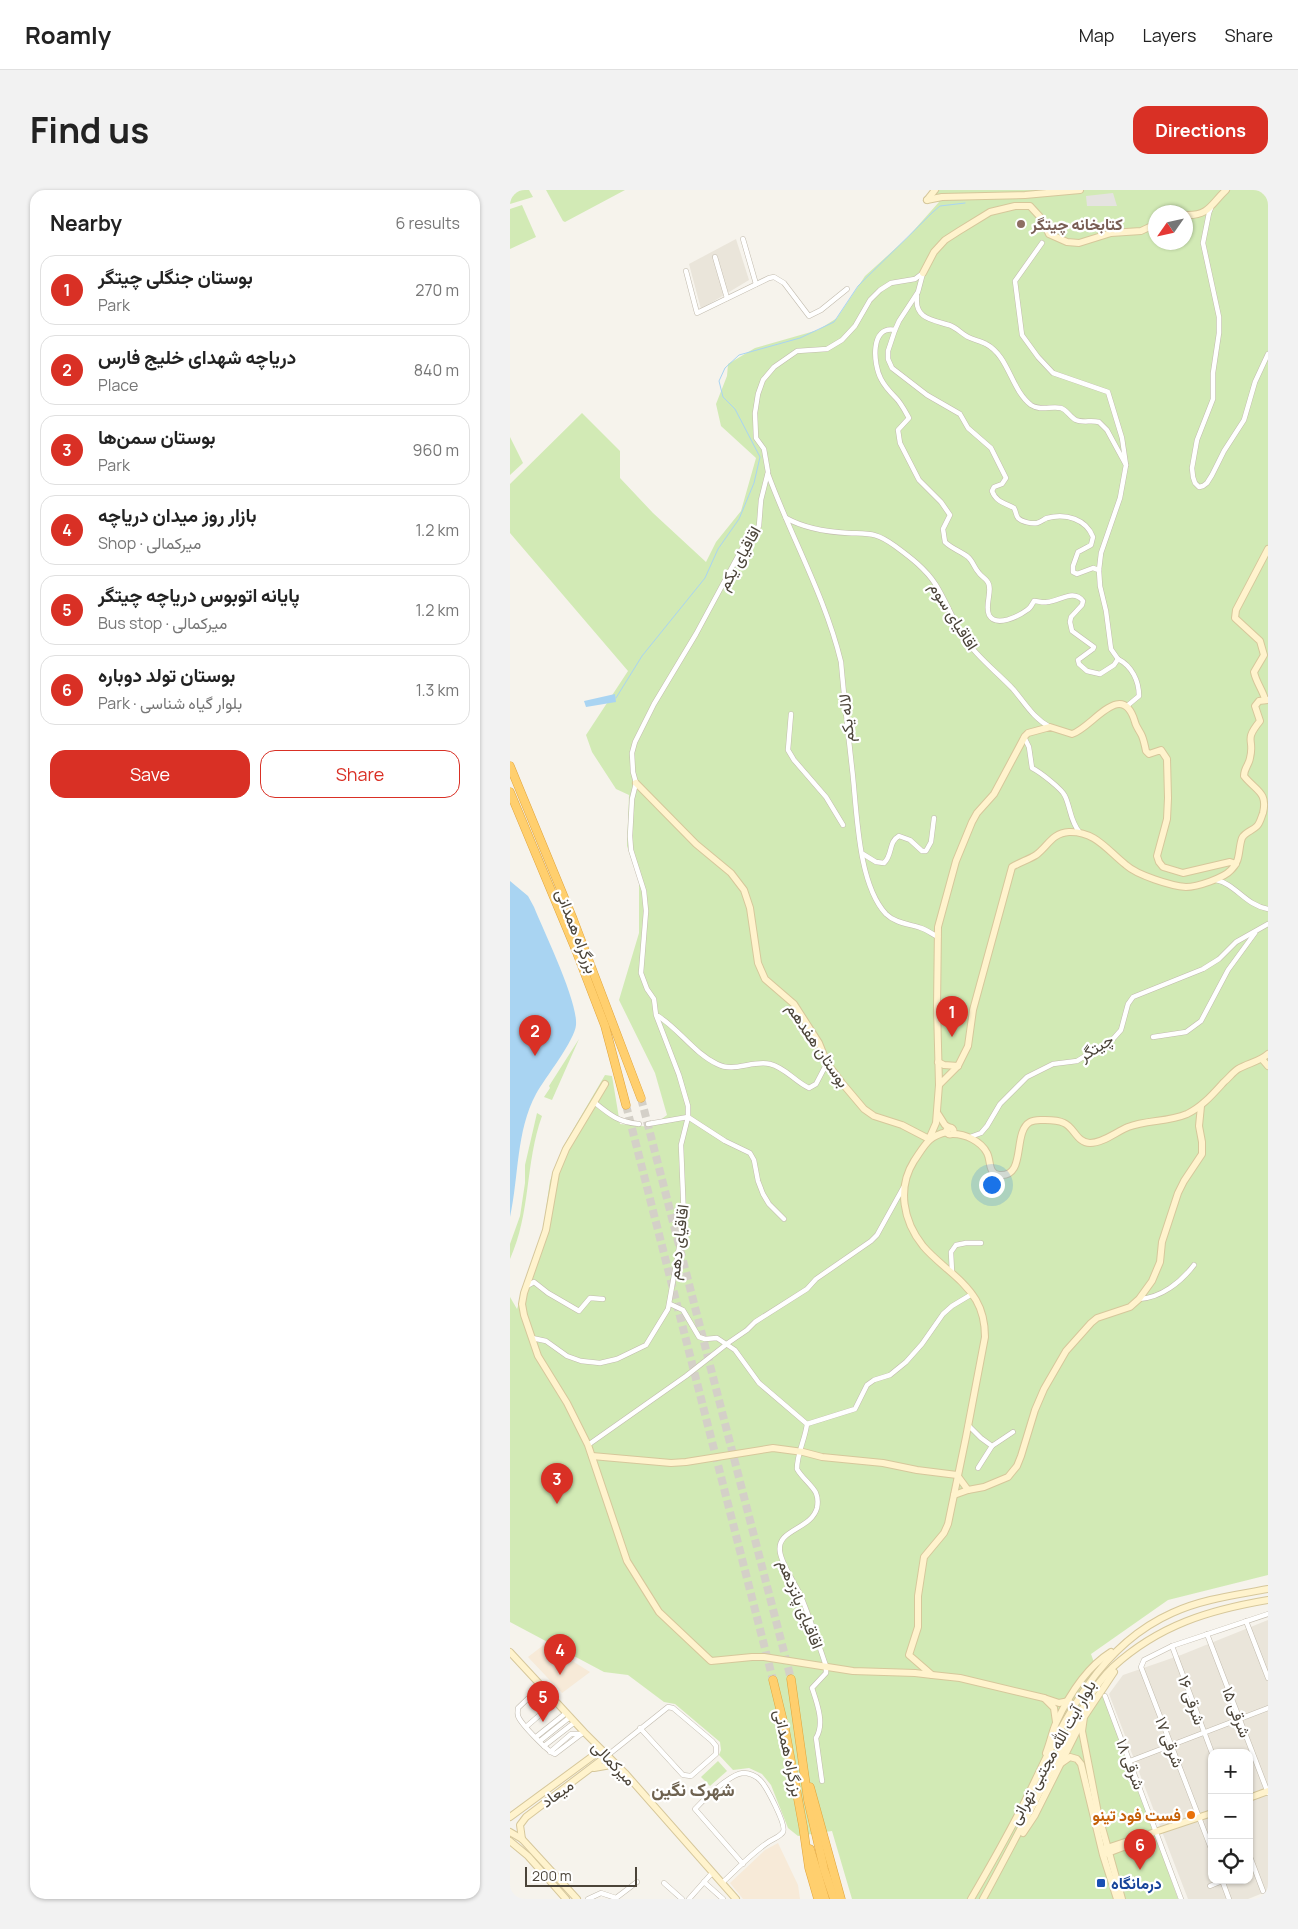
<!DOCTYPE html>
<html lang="en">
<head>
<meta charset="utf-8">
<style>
	body { margin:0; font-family:Manrope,Vazirmatn,sans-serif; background:#f2f2f2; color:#222 }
	.controls { position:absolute; right:15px; bottom:15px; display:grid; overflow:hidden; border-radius:10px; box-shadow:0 1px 4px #0004 }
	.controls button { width:45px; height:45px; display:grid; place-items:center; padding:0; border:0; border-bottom:1px solid #e0e0e0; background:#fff; color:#222; font:25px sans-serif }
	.compass { position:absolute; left:638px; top:15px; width:45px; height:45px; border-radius:50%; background:#fff; box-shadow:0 1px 4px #0004; rotate:236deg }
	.scale { position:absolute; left:15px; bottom:12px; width:112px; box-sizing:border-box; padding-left:5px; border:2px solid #4b4439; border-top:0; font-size:14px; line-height:18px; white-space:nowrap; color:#4b4439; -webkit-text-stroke:4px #fff; paint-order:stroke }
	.you { position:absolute; left:481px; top:994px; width:18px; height:18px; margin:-12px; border:4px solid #fff; border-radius:50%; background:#1a73e8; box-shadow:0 0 0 8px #1a73e833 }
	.badge { display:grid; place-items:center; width:32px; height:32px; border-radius:50%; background:#d93025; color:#fff; font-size:16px; font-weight:700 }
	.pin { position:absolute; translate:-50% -41px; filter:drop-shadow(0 1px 2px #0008) }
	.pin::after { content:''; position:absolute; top:26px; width:18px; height:15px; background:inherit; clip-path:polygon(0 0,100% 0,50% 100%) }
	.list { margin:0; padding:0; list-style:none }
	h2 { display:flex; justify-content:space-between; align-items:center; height:65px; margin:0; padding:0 20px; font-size:21px }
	h2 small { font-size:16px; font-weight:400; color:#767676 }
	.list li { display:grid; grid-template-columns:32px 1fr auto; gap:15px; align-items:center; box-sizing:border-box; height:70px; margin:0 10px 10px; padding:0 10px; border:1px solid #e0e0e0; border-radius:15px }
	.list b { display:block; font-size:19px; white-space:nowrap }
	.list p { margin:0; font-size:16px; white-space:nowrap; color:#767676 }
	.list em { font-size:16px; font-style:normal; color:#767676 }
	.actions { display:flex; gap:10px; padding:15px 20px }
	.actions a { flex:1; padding:11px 0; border:1px solid #d93025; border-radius:15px; text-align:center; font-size:18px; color:#d93025 }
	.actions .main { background:#d93025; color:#fff }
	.icon { flex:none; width:28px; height:28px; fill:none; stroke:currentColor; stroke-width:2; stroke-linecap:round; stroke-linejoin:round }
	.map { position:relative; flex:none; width:758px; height:1709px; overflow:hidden; border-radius:15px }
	header { display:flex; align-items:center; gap:30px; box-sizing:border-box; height:70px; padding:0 25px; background:#fff; border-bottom:1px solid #e0e0e0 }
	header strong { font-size:24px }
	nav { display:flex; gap:28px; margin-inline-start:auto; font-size:18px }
	.intro { display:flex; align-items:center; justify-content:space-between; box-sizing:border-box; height:120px; padding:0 30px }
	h1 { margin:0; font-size:35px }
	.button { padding:12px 22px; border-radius:15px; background:#d93025; color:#fff; font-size:18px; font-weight:700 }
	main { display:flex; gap:30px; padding:0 30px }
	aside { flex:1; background:#fff; border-radius:15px; box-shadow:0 1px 4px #0004 }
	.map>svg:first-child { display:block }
</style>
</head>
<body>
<header>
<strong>Roamly</strong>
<nav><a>Map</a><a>Layers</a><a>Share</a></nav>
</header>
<div class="intro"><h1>Find us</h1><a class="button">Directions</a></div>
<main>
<aside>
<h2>Nearby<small>6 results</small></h2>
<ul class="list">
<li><span class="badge">1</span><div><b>بوستان جنگلی چیتگر</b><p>Park</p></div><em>270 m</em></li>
<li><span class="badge">2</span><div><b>دریاچه شهدای خلیج فارس</b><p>Place</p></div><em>840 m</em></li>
<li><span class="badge">3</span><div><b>بوستان سمن‌ها</b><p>Park</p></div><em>960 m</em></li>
<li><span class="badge">4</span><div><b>بازار روز میدان دریاچه</b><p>Shop · میرکمالی</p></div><em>1.2 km</em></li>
<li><span class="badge">5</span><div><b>پایانه اتوبوس دریاچه چیتگر</b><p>Bus stop · میرکمالی</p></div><em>1.2 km</em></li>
<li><span class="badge">6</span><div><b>بوستان تولد دوباره</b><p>Park · بلوار گیاه شناسی</p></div><em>1.3 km</em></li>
</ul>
<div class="actions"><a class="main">Save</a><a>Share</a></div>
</aside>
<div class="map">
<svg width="758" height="1709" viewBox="0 0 758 1709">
	<rect width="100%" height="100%" fill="#f6f3ec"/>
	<g fill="#eae5da" fill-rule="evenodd">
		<polygon points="226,49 239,90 191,119 179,74"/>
		<path d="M758,1430v271l-20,8h-60l-79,-205 14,-19 58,-20zM702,1563h37v127h-37z"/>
	</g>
	<g fill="#f7ead8">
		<polygon points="35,1454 80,1482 52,1503 18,1467"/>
		<polygon points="268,1653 288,1695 290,1709 233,1709 220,1693 255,1660"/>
	</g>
	<g fill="#d2eab5" fill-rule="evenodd">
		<polygon points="0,0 19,0 23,7 0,14"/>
		<polygon points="36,0 115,0 55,32 53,31"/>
		<path d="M426,0h332v1385l-100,25 -77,54 87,245h-326l-20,-68 -34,5 -10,-8 -17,-43 -9,-11 -13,-6 -16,2 -14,-15 2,-5 -1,-8 -45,-38 -11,-2 -36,-27 -24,-3 -94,-50v-325l7,12 26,-79 7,-49 13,-34 42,-72 7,1 8,48 31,3 16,-12 -12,-42 -36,-73 20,-67v-52l-12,-35 2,-51 -13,-6 -24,-37 -6,-17 42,-64 -118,-138v-49l72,-71 38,38v27l33,35 53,49 10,-20 25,-31 15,-53 -35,-32 -5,-22 11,-28 1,-12 27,-16 63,-18 19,-12 28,-42 42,-38 32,-36zM646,22h30v30h-30z"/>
		<polygon points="12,15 26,47 0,59 0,19"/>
		<polygon points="0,247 13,273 0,285"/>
		<polygon points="69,849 42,910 34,907 40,898 39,896"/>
		<path d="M27,923l5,3c-17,47 -11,97 -32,143v-15l10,-28 5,-33v-18z"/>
		<polygon points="208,1571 217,1581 200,1596 191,1587"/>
	</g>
	<polygon fill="#e5e3e0" points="603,3 607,16 577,16 576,6"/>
	<g fill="#a9d4f2">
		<polygon points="105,504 106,512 76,517 74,511"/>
		<path d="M0,691l18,15 6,11c10,25 44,94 42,118 -1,15 -31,53 -40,69 -20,37 -17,83 -26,123z"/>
	</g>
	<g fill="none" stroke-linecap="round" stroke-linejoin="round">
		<polyline stroke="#a9d4f2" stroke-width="1" points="106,508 132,466 195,388 208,359 229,329 244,293 250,267 225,219 213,207 209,191 215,178 229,165 290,148 324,132 348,96 423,22 430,16 455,13"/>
		<g stroke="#d4d0c8" stroke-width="8" stroke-dasharray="8 4" stroke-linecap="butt">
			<polyline points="131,908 281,1489"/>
			<polyline points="116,915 263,1490"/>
		</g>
		<defs>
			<g id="street">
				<polyline points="701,18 699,23 693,53 709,127 709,143 703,183 703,209 687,250 682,278 683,287 685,293 689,297 693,296 697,293 702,285 714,261 734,230 745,192 758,164"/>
				<polyline points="233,49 246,94"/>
				<polyline points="532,53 505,91 512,145 528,167 543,183 598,202 612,248 616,275"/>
				<polyline points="205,67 217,108"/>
				<polyline points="176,81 187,123 259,88 264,87 274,93 299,126 311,120 337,99"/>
				<path d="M413,83l-5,19 -19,29 -4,9c-25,-5 -22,34 -14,49 4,8 9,13 15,19 5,5 9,13 13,20l-11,12 2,13 19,37 22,22 9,13 -7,14 2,13c7,7 16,9 23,15 5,4 6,11 11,16 2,3 6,5 8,8 7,8 -3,24 2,34 7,13 30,1 38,-5 4,-2 5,-6 7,-9 5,0 8,2 13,1 12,0 26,-14 36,-1l-1,4 -11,12 -1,5 2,9 22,16 -1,2 -15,11 1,4 8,7 13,3 14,-9 4,-6c14,7 21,22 21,37l-12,10"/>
				<path d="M407,106c-3,23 16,24 32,29 7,2 13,9 19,12 6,3 13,4 18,7 23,12 25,46 45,61 9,6 20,1 30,3 6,2 9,9 15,12 7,3 15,0 23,2l8,8 19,35 -6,33 -19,55 -2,17 1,16 6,25 5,38 7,10"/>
				<path d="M385,140l-7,21v8l4,9 35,27 33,19 8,14 23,20 15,30 -4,6 -8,3 -2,4c4,11 13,12 22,17 2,3 2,8 4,10 4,4 14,6 19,5 4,-1 7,-4 10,-5 19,-5 39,1 46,19l-2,8 -13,7 -5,14v6l4,2 16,-6 6,2"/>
				<path d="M258,284c23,63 57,122 73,188 3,35 7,70 11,106 5,40 5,115 34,146 9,9 23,10 35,14 6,2 11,6 17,9"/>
				<path d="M276,328c18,10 42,14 62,15 22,1 28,-1 47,13 15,11 31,23 41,39 11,18 18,37 29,54 13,19 32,33 48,50 12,14 20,29 37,38"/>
				<polyline points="281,524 278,560 284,570 316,607 333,635"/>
				<path d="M514,547l5,10 3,21c8,4 30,21 33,28 6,13 5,25 15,37"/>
				<path d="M353,664l13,8 8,1c9,-8 4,-21 15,-27l11,4 12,11h4l5,-9 3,-24"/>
				<path d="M706,690c20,4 29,25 52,29"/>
				<path d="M148,826c21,13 36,37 59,48 17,9 35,-4 53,0 16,4 24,17 39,24l7,-4 11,-21"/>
				<polyline points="643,847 676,842 691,831 718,780 745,743"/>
				<path d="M84,912c16,13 24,20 45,22"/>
				<polyline points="138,934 178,927 215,951 240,963 244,970 248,991 253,1004 259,1014 274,1029"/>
				<polyline points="460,947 471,943 477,936 490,914 517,887 543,874 567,871 603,849 611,840 618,814 623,807 693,779 709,769 726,752 758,734"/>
				<polyline points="442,1082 441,1062 446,1055 456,1053 471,1053"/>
				<polyline points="17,1096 24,1092 38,1103 69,1121 80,1108 93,1109"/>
				<path d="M629,1109c22,-1 42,-17 55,-34"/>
				<path d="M160,1114l13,6 16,27 6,2 12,-1 18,12 24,33 48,41c-2,16 -10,29 -10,45 5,9 15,16 19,24 2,5 2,10 1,15 -6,22 -41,21 -37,44 2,13 14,30 20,42 10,24 18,48 26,72v7l-14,15c5,15 13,36 4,50l6,43"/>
				<polyline points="22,1148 36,1151 57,1166 71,1171 90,1173 107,1169 136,1155 158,1119 174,1030 171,955 178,927 178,916 169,885 146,825 144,809 137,799 131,783 136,721 134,701 121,660 120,646 122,609 126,593 123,582 122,563 125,552 144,514 186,444 234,355 249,336 251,310 258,282 254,259 246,248 245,223 248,204 253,190 264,177 287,161 317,159 332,150 345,136 360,110 370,100 381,93 405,89 413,83"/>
				<polyline points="297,1234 345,1219 357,1195 364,1190 380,1185 396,1172 412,1154 433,1124 442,1116 462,1104"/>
				<polyline points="458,1235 471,1248 482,1256"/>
				<polyline points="78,1255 176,1186 218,1153 237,1140 245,1132 297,1099 306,1089 361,1051 367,1045 393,998"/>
				<polyline points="468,1278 482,1256 503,1242"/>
				<polyline points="736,1431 758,1488"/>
				<polyline points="697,1444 758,1603"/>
				<polyline points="662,1456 702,1563"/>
				<path d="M32,1495l-24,23c0,3 -1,4 0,8 3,8 30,36 37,38l29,-22"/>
				<polyline points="595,1506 671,1709"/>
				<polyline points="17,1536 46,1511"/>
				<polyline points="26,1547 56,1523"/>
				<polyline points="30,1551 60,1527"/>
				<polyline points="34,1556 65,1532"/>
				<polyline points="40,1562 61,1544 71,1544"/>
				<polyline points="98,1565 158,1517 163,1518 202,1551 206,1556 206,1564 181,1586 173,1585 130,1538"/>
				<polyline points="620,1571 758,1518"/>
				<polyline points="702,1661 631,1477 634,1470 662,1456 758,1424"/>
				<polyline points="739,1664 753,1701"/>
				<polyline points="701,1686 702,1686"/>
				<polyline points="712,1690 719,1709"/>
				<polyline points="194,1692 213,1709"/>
				<polyline points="154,1693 172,1709"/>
				<path d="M212,1693c14,-13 29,-29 45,-40 5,-4 13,-6 16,-11 4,-7 -17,-46 -23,-52 -4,-4 -10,-7 -17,-7 -13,1 -39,26 -48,36l48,55"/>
				<polyline points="700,1696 712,1691"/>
				<polyline points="78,1709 91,1703 106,1708 127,1692"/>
				<polyline points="179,1709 202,1683"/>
			</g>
			<g id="secondary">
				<polyline points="417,10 432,7 515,5 570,0"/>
				<polyline points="417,10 425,0"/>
				<path d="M676,25c23,1 25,-11 40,-25"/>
				<polyline points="413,83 424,62 435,50 449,41 480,22 505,16 520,16 532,29 539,44 557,52 569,53 601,43 631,41 646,34"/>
				<path d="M755,509c-3,-10 -9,-17 -11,-27l10,-17 -4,-14 -25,-23 1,-8 32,-61"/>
				<polyline points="126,593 186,654 221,683 234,700 240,718 248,773 255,789 284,814 309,853 317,873 332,893 354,919 364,926 392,935 419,949 426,933 429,895"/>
				<path d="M726,674l-6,-2 -47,11 -20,-6 -4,-5 -2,-6 10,-37 1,-21 -1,-39 -6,-9 -12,4 -3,-3c-1,-5 -2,-10 -4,-15 -2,-5 -6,-9 -7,-14 -13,-44 -43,6 -63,12l-22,-7 -22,6 -3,3 -31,58 -17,19 -5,9 -16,39 -18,66 -1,80 2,78 19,-19 10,-20 5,-36 39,-143c8,-5 16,-7 24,-12 12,-9 16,-22 33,-23 26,-1 38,18 57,33 11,10 45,21 60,22 11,0 38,-9 45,-17 10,-9 7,-21 11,-32 3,-6 10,-7 15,-12 3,-3 4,-8 6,-13 5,-21 -7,-22 -19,-37 0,-8 5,-11 6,-18 5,-20 -7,-16 10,-37l-5,-15 4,-5 9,-1"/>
				<polyline points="752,869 758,876"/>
				<polyline points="428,872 434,875 448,876"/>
				<polyline points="95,894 56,959 46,983 36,1040 14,1103 12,1114 14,1125 28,1166 57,1213 78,1255 117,1371 149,1422 201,1471 242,1467 254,1467 343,1481 405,1483 422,1485"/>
				<polyline points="428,924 435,935 440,938"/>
				<circle cx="440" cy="941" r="3.5"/>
				<path d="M437,942c-19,4 -22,13 -33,29 -17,27 -11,60 9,85 16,19 40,32 53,54 7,12 9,25 9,37l-19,100 -18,87 -4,9 -20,24 -6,39v31l-9,28 23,20 28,3 84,20"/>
				<path d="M443,944c12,0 28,7 34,19 4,7 1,21 12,22 28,3 13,-43 31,-53 5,-3 10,-2 15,-2 7,0 13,0 19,3 10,4 13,20 26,20 13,0 26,-11 38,-16 19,-7 40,-5 59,-13 15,-7 26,-20 37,-32 5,-4 9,-10 14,-13 10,-6 21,-7 30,-15"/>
				<polyline points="82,1266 161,1273 176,1272 263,1258 293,1262 312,1267 373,1273 407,1280 447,1285 458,1300 444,1305"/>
				<polyline points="458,1300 474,1297 498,1287 507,1276 511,1266 525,1220 534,1199 556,1161 581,1133 587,1128 620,1117 629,1109 642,1091 650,1072 652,1052 668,1003 674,991 692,964 692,952 689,936 691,916"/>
				<polyline points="0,1462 74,1542 115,1583 226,1709"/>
				<polyline points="604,1482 574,1527 572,1541 588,1623 612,1709"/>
				<polyline points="546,1532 544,1518 534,1508 549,1513 559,1511"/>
				<path d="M536,1563c4,-10 6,-21 10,-30 12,-26 31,-56 55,-71"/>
				<polyline points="550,1574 560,1567 567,1569 571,1574 593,1665 607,1709"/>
				<polyline points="84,1578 101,1575 107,1578"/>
				<polyline points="739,1608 758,1601"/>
				<polyline points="0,1627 91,1560"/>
				<polyline points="0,1642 12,1649 67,1709"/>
				<polyline points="513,1643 525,1625 571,1533"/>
				<polyline points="12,1649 10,1635 16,1627 98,1565"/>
				<polyline points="0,1651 18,1666 56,1709"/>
				<polyline points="594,1659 702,1623"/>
				<polyline points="595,1664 632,1650"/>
				<path d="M461,1709c21,-36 42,-73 60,-110 33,-69 67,-143 141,-176 30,-14 64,-18 96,-24"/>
				<path d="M473,1709c25,-46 49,-92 73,-138 17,-32 31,-69 57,-94 46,-42 96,-57 155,-67"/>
			</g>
			<g id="highway">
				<polyline points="0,576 63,729 131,908"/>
				<polyline points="0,602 65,758 95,836 116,915"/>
				<polyline points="281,1489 298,1610 314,1679 324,1709"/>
				<polyline points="263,1490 275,1539 293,1636 299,1678 308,1709"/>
				<polyline points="300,1597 331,1709"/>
				<polyline points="300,1659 315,1709"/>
			</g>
		</defs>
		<use href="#street" stroke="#c2bbae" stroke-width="5.5"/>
		<use href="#secondary" stroke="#d6c79b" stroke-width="8"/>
		<use href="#highway" stroke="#e0a43c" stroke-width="9"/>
		<use href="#street" stroke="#fff" stroke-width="4.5"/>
		<use href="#secondary" stroke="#fff3cd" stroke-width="6"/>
		<use href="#highway" stroke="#ffcf6e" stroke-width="8"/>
	</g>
	<circle fill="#8d6e63" stroke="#fff" stroke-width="2" cx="511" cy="34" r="5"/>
	<circle fill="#e8710a" stroke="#fff" stroke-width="2" cx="681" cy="1625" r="5"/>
	<rect fill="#1a4fb4" stroke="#fff" stroke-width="2" x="586" y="1688" width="10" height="10" rx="2.5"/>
	<g text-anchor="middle" stroke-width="4.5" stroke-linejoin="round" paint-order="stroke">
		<g font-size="16" font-weight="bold" fill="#785e54" stroke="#fff" text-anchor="start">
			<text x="521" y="40">کتابخانه چیتگر</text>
		</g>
		<g font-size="16" fill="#4b4439" stroke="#fff">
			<text transform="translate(229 368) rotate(-61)" y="6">اقاقیای یکم</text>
			<text transform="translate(444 426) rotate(58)" y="6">اقاقیای سوم</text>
			<text transform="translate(336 528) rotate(-95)" y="6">لاله یکم</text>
			<text transform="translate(67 741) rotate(69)" y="6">بزرگراه همدانی</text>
			<text transform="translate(308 855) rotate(56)" y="6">بوستان هفدهم</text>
			<text transform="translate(586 857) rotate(-32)" y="6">چیتگر</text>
			<text transform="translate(168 1052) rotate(-83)" y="6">اقاقیای دهم</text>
			<text transform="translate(291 1414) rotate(68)" y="6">اقاقیای پانزدهم</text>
			<text transform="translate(682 1510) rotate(70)" y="6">۱۶ شرقی</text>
			<text transform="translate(727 1522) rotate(69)" y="6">۱۵ شرقی</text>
			<text transform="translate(660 1552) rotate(69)" y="6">۱۷ شرقی</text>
			<text transform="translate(542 1562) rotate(-61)" y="6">بلوار آیت الله مجتبی تهرانی</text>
			<text transform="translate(279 1563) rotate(78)" y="6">بزرگراه همدانی</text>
			<text transform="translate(104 1573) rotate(46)" y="6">میرکمالی</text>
			<text transform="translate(621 1574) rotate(69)" y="6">۱۸ شرقی</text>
			<text transform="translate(47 1603) rotate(-36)" y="6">میعاد</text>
		</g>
		<g font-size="16" font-weight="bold" fill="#c56008" stroke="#fff" text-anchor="end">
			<text x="671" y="1631">فست فود تینو</text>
		</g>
		<g font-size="16" font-weight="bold" fill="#164399" stroke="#fff" text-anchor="start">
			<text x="601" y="1699">درمانگاه</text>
		</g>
		<g font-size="18" font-weight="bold" fill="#6e6250" stroke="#fff">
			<text x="183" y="1606">شهرک نگین</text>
		</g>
	</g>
</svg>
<div class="controls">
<button>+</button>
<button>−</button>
<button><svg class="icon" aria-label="locate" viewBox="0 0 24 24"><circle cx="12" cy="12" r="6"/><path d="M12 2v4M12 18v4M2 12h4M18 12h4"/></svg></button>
</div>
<svg class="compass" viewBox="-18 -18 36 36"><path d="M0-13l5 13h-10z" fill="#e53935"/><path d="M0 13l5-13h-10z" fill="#767676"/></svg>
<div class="scale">200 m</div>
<div class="you"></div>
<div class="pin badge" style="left:442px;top:847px">1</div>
<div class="pin badge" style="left:25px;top:866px">2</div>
<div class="pin badge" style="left:47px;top:1314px">3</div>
<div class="pin badge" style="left:50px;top:1485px">4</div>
<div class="pin badge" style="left:33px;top:1532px">5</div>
<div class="pin badge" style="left:630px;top:1680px">6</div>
</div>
</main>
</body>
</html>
